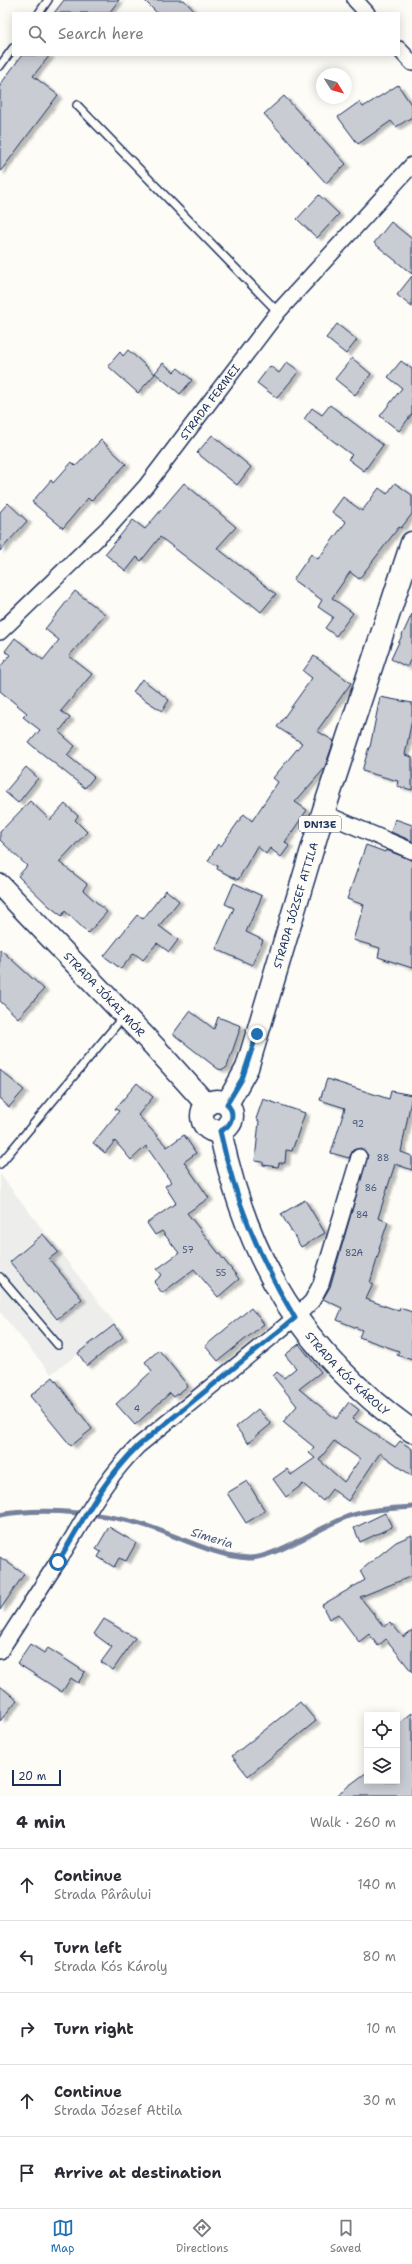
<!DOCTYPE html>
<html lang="en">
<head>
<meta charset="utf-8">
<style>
	body { margin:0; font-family:"Shantell Sans",sans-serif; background:#f7f7f7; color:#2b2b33 }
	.controls { position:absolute; right:12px; bottom:12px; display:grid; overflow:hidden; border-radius:0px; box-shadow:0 2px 10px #0003 }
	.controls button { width:36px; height:36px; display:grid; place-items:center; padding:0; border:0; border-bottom:1px solid #e1e1e2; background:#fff; color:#2b2b33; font:20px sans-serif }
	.compass { position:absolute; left:316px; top:68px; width:36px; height:36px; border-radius:50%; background:#fff; box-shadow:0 2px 10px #0003; rotate:127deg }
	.scale { position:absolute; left:12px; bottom:10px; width:49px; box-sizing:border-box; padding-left:4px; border:2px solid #1b2f5e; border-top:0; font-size:11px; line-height:14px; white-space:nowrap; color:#1b2f5e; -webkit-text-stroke:3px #fdfcf7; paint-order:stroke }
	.stop { position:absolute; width:12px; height:12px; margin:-9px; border:3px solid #1f6fb2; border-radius:50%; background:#fff }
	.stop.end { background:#1f6fb2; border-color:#fff; box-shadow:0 1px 4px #0008 }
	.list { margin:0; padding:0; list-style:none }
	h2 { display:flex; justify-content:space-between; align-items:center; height:52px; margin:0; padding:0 16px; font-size:17px }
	h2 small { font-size:13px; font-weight:400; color:#7c7c81 }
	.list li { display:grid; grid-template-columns:26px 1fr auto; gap:12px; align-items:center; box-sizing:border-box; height:72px; padding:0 16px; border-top:1px solid #e1e1e2 }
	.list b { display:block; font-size:15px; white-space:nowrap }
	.list p { margin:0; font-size:13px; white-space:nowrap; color:#7c7c81 }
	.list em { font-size:13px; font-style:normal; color:#7c7c81 }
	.icon { flex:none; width:22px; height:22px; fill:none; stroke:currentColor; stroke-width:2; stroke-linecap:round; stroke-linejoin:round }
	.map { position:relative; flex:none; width:412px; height:1796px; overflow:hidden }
	.search { position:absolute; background:#fff; box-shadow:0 2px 10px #0003; left:12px; right:12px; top:12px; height:44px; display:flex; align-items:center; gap:10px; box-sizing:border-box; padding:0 14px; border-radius:0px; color:#7c7c81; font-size:15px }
	.sheet { height:412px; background:#fff }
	nav { display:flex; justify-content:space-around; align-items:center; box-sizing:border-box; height:56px; border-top:1px solid #e1e1e2; background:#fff; font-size:11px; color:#7c7c81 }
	nav a { display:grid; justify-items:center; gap:2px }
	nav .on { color:#1f6fb2 }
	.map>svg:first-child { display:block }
</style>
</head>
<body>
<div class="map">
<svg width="412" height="1796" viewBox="0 0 412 1796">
	<defs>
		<filter id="shadow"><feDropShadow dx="4.5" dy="2.5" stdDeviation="1" flood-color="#0004"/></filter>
	</defs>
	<rect width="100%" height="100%" fill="#fdfcf7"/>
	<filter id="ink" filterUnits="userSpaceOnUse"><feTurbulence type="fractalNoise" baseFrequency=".025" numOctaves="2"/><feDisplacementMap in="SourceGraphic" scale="8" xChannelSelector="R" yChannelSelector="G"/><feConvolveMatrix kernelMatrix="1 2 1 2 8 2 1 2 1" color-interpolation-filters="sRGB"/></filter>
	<g filter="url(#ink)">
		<polygon fill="#edeeec" points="0,1174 117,1326 51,1374 0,1312"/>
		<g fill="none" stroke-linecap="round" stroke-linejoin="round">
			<path stroke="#76819c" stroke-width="5" d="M0,1515c42,-8 110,-2 150,12 32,11 65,29 99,31 24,1 75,-33 100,-42 21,-7 41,-7 63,-9"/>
		</g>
		<g fill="#c9ccd3" stroke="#1b2f5e" fill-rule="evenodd" filter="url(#shadow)">
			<polygon points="64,0 119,0 109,13 54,13"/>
			<polygon points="144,0 184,0 196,13 157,13"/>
			<polygon points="22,55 50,55 33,76 58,95 0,172 0,85"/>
			<polygon points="398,85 412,106 412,117 396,127 391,121 358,144 338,117 359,102 363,107"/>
			<polygon points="284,96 346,164 326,183 264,114"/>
			<polygon points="319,195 339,214 317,238 297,219"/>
			<polygon points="391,222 412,239 412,274 374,243"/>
			<polygon points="412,276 412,307 397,295"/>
			<polygon points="337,324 357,340 346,354 326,338"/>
			<polygon points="128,350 155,374 138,393 108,366 120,352 123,356"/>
			<polygon points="352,358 371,374 355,395 335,379"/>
			<polygon points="401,361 412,369 412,414 399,431 380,416 402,388 388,377"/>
			<polygon points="287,362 299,371 277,398 257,383 270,366 279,373"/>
			<polygon points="163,363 174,372 178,368 192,380 180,394 155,373"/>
			<polygon points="330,405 383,445 364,471 348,459 352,455 304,419 312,408 322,415"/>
			<polygon points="212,435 251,467 237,485 197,453"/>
			<polygon points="101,440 126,464 91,501 88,498 63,528 32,502 51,480 53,483 72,462 76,466"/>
			<polygon points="184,483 236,527 217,548 276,594 261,612 249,602 247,604 160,537 141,561 137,557 126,571 105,554 133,520 145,529"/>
			<polygon points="395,483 412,495 412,514 401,528 399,527 359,579 350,572 332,598 353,613 336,636 325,628 333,617 318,607 322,600 293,580 311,554 318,559 346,522 332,512 343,497 362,511 379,488 387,494"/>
			<polygon points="8,503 27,521 0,551 0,512"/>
			<polygon points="75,591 105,614 69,656 92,674 61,711 70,718 59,732 75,746 67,755 94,777 85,788 29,743 40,730 23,717 27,713 0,691 0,667 10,655 5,651 15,638 43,660 59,640 45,629"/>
			<polygon points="412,614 412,656 407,667 391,659"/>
			<polygon points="314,656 351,683 317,731 334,741 324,769 295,802 307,810 285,842 289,846 281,857 270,848 266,854 257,846 238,880 217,869 218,866 208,861 218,844 221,846 244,814 252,821 278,782 273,778 302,743 277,727 312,678 303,671"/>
			<polygon points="142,679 169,700 162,711 133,692"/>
			<polygon points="380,697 412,703 412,719 405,755 412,757 412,790 397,786 398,781 362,771 369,747 370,747"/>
			<polygon points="26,767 38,778 18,803 5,792"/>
			<polygon points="30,801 50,820 65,804 78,816 75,820 87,832 59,862 87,884 83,890 107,912 88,933 65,911 62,916 49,906 18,876 27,866 0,840 0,832"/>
			<polygon points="395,819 412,825 412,841 391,832"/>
			<polygon points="366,845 385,852 386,850 412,860 412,968 378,957 380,948 353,940 364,905 347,899"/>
			<polygon points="234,883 262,896 246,932 263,940 252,965 216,949 234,908 225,904"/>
			<polygon points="166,890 179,901 159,926 178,940 169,952 157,943 143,960 134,953 121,969 104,956 137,915 143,919"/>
			<polygon points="0,949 44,989 18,1018 0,1001"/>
			<polygon points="190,1011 214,1029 218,1017 241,1026 227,1067 223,1070 218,1069 173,1034"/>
			<polygon points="0,1070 24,1090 9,1107 0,1099"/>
			<polygon points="327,1079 389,1099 391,1091 412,1095 401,1152 412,1156 412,1170 395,1164 378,1218 388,1222 379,1248 380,1249 370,1283 373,1284 366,1299 399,1311 400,1308 412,1312 412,1360 397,1355 399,1351 359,1337 362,1330 337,1320 342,1308 323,1299 330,1287 368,1155 361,1148 353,1150 349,1158 331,1153 345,1108 320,1100"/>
			<polygon points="137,1083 153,1097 138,1115 167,1147 184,1135 196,1153 184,1162 209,1198 187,1213 239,1279 218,1297 194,1269 162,1293 154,1282 162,1275 157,1269 179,1253 162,1231 155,1235 147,1223 176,1203 165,1186 171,1182 146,1146 131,1160 115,1141 105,1153 93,1143 119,1111 115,1109"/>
			<polygon points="263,1099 305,1113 292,1151 286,1150 285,1163 279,1163 278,1167 263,1165 263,1162 255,1161 259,1121 256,1119"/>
			<polygon points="305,1200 325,1233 301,1247 281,1214"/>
			<polygon points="43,1234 58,1252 49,1259 82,1299 57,1319 10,1262"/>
			<polygon points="251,1308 264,1324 218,1361 205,1346"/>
			<polygon points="114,1325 123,1337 87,1366 78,1353"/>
			<path d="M299,1344l22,28 -22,17 37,30 13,-17 10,8 -7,9 43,28 5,-6 12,8v27l-32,-23 -32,48 -16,-12 -9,12 -20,-17 -17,13 -13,-18 14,-10 4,6 24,-17 -6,-5 5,-6 -31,-25 14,-16 -24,-30 4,-4 7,6 12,-10 -11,-13zM334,1441l26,18 -16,23 -25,-22z"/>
			<polygon points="159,1350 188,1386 174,1397 170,1393 135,1425 116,1404 152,1371 145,1362"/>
			<polygon points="53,1377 92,1429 71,1446 30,1396"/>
			<polygon points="258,1409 271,1424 248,1443 236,1427"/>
			<polygon points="247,1481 265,1511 246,1523 227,1493"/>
			<polygon points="385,1513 392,1527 360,1542 354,1528"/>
			<polygon points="109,1527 136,1543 126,1561 119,1558 114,1567 98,1557 101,1552 96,1549"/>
			<polygon points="412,1535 412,1576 360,1597 384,1627 390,1622 403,1637 412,1630 412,1672 386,1639 378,1646 369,1634 359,1642 338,1614 329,1619 322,1605 365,1580 360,1571 396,1542"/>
			<polygon points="0,1557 24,1574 0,1610"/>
			<polygon points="104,1619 135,1638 113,1670 101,1662 112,1647 94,1634"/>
			<polygon points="30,1644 44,1653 48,1648 85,1672 78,1683 71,1678 62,1692 17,1663"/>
			<polygon points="0,1686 17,1700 0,1721"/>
			<polygon points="300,1702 316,1721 248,1776 232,1756"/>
			<polygon points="412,1713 412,1796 335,1796 367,1772 367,1781 397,1781 397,1725"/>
		</g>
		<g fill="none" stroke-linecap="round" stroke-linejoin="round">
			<defs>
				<g id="lane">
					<polyline points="39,13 48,0"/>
					<polyline points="0,66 13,48"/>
					<polyline points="77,105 278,312"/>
					<polyline points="0,1164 123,1017"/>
					<polyline points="0,1277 58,1345"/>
				</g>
				<g id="street">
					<polyline points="355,0 367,13"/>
					<polyline points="399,49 412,63"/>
					<path id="s1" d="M0,632l111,-107 35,-39 132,-174 134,-147"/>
					<polyline points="323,813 412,851"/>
					<path d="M0,1651c19,-30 39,-60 58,-90 27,-42 44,-79 80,-115l157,-128 17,-17 9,-17 38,-127"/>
				</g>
				<g id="secondary">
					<path id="s2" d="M0,885l154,161 53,59"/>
				</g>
				<g id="primary">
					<circle cx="217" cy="1116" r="15"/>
					<path id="s3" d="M227,1104l20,-36 76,-255 89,-270"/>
					<path id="s4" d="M220,1131c28,132 82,221 192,300"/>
				</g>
			</defs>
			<use href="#lane" stroke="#1b2f5e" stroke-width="10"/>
			<use href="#street" stroke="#1b2f5e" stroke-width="18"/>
			<use href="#secondary" stroke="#1b2f5e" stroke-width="24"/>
			<use href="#primary" stroke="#1b2f5e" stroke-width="25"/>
			<use href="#lane" stroke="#fdfcf7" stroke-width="7"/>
			<use href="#street" stroke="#fdfcf7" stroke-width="15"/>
			<use href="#secondary" stroke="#fdfcf7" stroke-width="21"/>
			<use href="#primary" stroke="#fdfcf7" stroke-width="22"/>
		</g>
	</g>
	<g fill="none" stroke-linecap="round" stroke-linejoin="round" filter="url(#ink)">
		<path stroke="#1f6fb2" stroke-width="5" d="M58,1562c25,-42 45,-82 80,-116l157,-128c-36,-60 -60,-118 -75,-187 12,-5 16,-17 7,-27l15,-25 15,-45"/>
	</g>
	<g text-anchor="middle" stroke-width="3" stroke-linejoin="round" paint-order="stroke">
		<g font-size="9" fill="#46567b">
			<text x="358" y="1127">92</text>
			<text x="383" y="1161">88</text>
			<text x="371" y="1191">86</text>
			<text x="362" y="1218">84</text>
			<text x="188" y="1253">57</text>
			<text x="354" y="1256">82A</text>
			<text x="221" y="1276">55</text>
			<text x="137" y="1412">4</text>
		</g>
		<rect fill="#fdfcf7" stroke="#5f6c8c" stroke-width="1" x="299" y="816" width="42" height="16" rx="3"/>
		<g font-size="10" font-weight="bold" fill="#1b2f5e">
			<text x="320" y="828">DN13E</text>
		</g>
		<g font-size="11" fill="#1b2f5e" stroke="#fdfcf7">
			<text dy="4" stroke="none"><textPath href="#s1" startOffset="312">STRADA FERMEI</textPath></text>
			<text dy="4" stroke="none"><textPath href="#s3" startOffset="211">STRADA JÓZSEF ATTILA</textPath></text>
			<text dy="4" stroke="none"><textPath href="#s2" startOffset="151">STRADA JÓKAI MÓR</textPath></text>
			<text dy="4" stroke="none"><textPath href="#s4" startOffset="279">STRADA KÓS KÁROLY</textPath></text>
		</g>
		<g font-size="12" font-style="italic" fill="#49587d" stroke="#fdfcf7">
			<text transform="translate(212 1538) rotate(17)" y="4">Simeria</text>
		</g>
	</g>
</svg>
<div class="controls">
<button><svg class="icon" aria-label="locate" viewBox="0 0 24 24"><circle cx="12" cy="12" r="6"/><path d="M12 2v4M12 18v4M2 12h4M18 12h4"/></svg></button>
<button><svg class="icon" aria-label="layers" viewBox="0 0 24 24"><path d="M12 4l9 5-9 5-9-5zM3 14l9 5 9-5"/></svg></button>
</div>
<svg class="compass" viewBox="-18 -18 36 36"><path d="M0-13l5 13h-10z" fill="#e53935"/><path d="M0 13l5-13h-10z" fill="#7c7c81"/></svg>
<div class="scale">20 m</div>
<div class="stop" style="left:58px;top:1562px"></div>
<div class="stop end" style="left:257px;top:1034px"></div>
<div class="search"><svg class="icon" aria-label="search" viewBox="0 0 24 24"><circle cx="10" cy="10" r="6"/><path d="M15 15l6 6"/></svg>Search here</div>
</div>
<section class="sheet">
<h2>4 min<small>Walk · 260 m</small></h2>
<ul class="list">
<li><svg class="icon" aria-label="ahead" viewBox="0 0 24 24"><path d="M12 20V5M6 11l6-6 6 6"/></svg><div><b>Continue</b><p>Strada Pârâului</p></div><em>140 m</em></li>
<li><svg class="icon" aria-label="left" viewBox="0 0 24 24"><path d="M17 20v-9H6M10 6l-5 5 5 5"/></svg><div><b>Turn left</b><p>Strada Kós Károly</p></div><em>80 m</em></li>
<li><svg class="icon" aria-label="right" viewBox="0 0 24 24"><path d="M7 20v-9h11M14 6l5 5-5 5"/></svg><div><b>Turn right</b></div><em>10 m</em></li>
<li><svg class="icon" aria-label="ahead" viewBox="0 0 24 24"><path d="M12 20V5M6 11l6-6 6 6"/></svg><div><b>Continue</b><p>Strada József Attila</p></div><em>30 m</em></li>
<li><svg class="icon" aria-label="arrive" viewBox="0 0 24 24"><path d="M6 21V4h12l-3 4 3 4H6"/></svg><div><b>Arrive at destination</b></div></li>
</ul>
</section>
<nav>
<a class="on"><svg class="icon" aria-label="map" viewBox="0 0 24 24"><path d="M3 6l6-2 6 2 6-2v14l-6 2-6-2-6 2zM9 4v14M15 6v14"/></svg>Map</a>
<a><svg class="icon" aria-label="directions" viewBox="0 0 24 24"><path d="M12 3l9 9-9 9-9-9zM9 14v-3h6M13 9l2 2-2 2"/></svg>Directions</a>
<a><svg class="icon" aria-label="saved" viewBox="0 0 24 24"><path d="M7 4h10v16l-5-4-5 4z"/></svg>Saved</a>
</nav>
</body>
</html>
